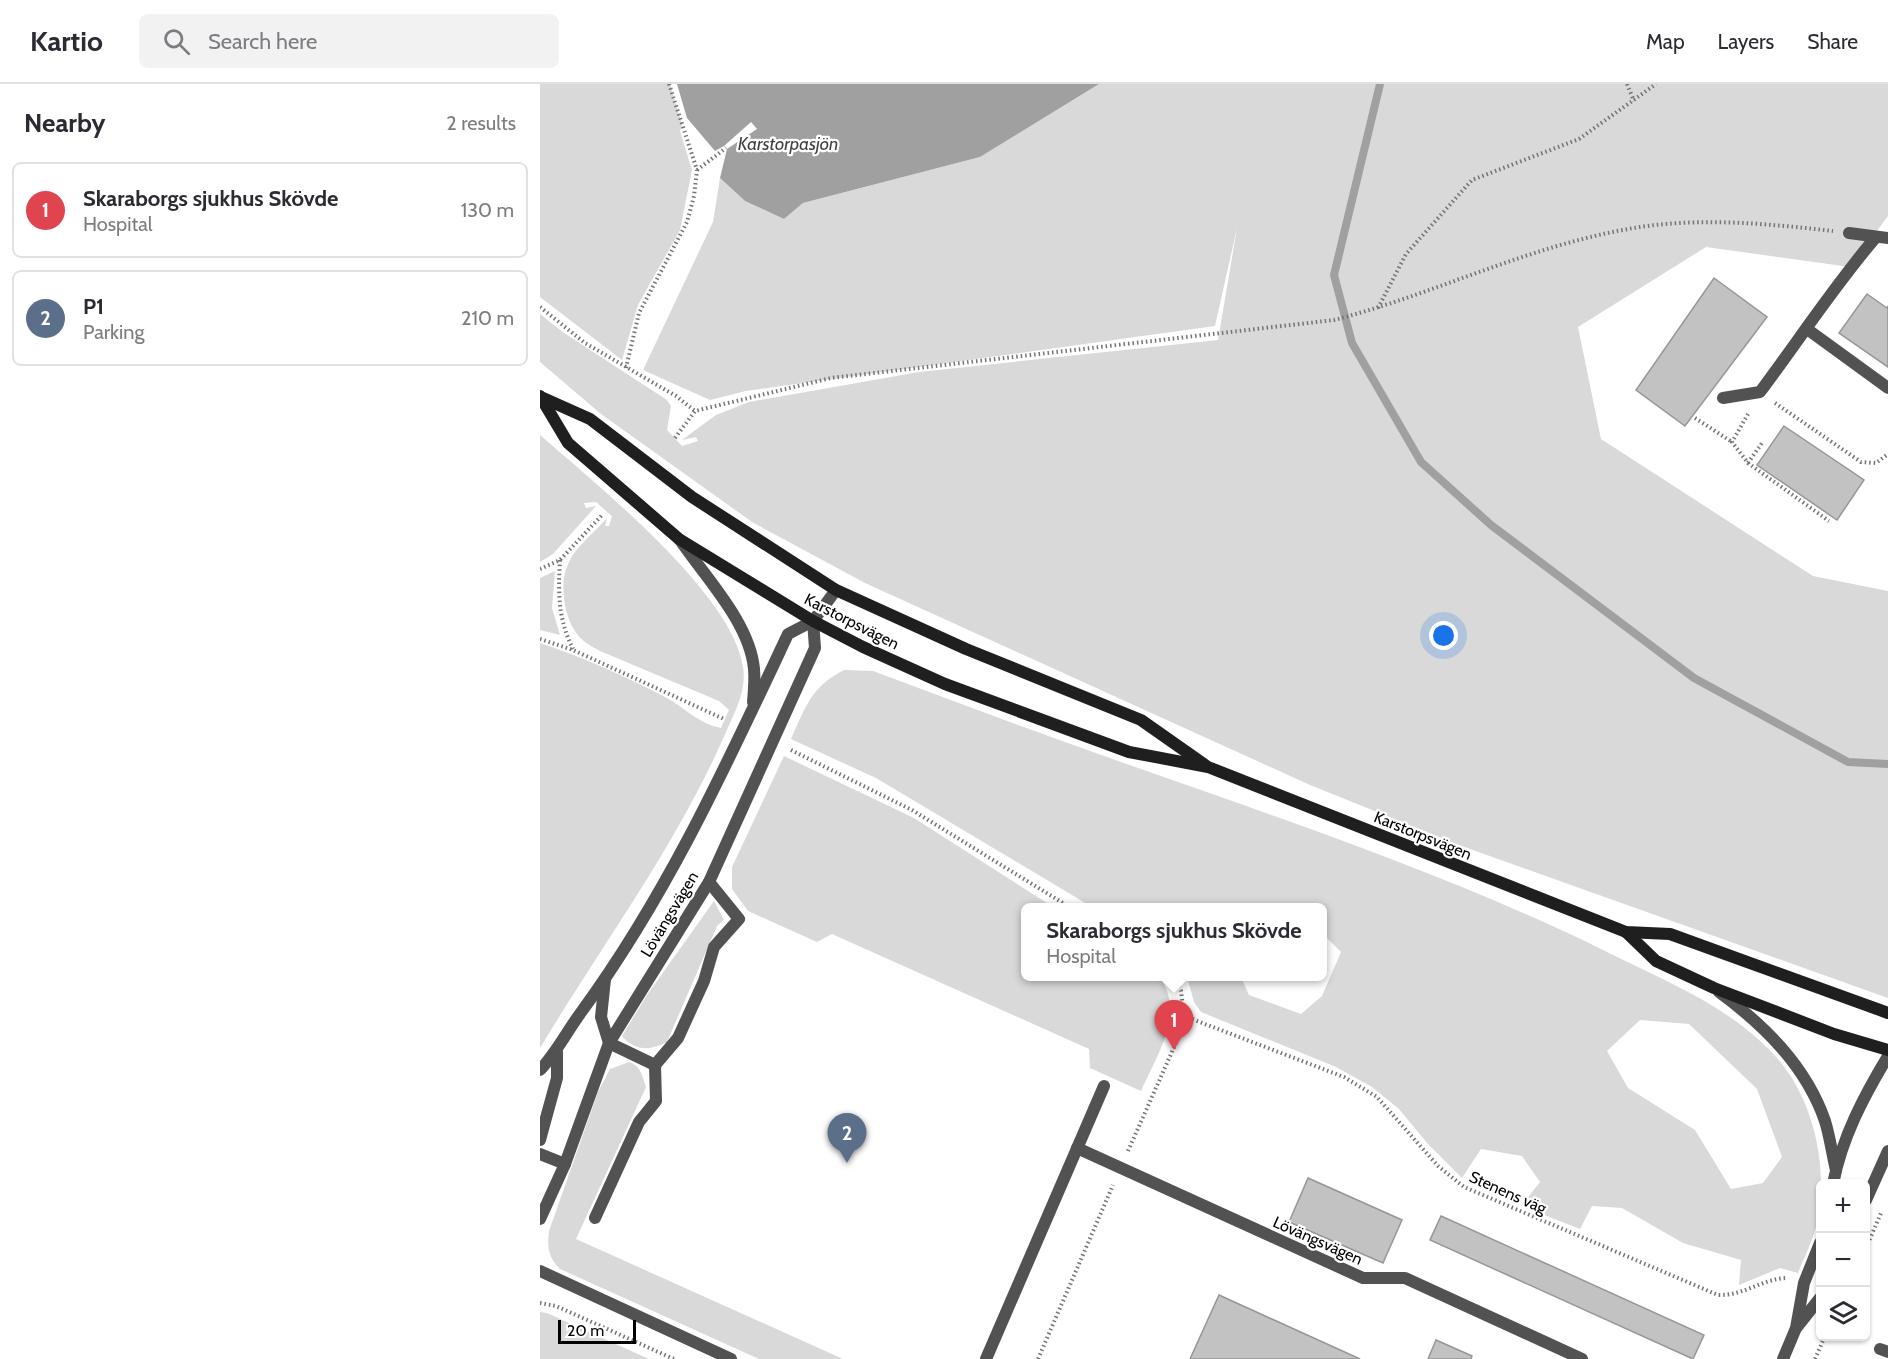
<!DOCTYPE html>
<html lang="en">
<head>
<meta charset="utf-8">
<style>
	body { margin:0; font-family:Cabin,sans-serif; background:#f2f2f3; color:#2b2b33 }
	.controls { position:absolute; right:18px; bottom:18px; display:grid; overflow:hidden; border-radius:9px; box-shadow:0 2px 4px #0004 }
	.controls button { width:54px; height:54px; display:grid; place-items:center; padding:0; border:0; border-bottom:2px solid #e1e1e2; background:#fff; color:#2b2b33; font:30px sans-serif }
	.scale { position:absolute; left:18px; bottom:15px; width:78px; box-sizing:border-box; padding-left:6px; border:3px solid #000; border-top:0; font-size:16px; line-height:21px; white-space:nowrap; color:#000; -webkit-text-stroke:4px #fff; paint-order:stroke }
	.you { position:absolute; left:904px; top:552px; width:21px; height:21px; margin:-15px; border:4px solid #fff; border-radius:50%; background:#1a73e8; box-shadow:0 0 0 9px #1a73e833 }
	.badge { display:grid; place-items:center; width:39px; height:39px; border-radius:50%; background:#db2777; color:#fff; font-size:20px; font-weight:700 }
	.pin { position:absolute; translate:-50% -50px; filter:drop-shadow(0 2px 3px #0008) }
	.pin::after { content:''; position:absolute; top:32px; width:21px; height:18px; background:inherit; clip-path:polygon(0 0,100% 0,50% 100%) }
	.popup { position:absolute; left:481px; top:819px; width:306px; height:78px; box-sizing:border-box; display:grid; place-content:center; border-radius:9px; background:#fff; filter:drop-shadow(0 2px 4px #0005); font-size:20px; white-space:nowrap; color:#7c7c81 }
	.popup b { font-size:22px; color:#2b2b33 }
	.popup::after { content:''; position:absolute; left:50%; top:100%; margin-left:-12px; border:12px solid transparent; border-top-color:#fff }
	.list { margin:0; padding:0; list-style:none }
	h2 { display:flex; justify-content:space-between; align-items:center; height:78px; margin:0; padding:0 24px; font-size:26px }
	h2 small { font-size:20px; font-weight:400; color:#7c7c81 }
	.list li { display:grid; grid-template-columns:39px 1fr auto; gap:18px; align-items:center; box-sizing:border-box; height:96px; margin:0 12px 12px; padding:0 12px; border:2px solid #e1e1e2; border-radius:9px }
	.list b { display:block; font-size:22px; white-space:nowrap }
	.list p { margin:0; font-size:20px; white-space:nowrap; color:#7c7c81 }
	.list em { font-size:20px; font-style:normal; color:#7c7c81 }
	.icon { flex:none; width:33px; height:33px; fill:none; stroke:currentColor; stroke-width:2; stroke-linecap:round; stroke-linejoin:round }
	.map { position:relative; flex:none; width:1348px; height:1275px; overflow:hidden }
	header { display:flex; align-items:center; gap:36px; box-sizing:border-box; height:84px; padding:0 30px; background:#fff; border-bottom:2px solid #e1e1e2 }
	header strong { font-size:28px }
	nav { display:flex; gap:33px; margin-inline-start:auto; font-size:21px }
	.search { width:420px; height:54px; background:#f2f2f3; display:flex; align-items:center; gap:15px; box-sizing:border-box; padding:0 21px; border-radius:9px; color:#7c7c81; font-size:22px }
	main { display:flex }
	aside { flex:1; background:#fff }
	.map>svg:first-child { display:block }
</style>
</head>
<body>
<header>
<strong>Kartio</strong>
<div class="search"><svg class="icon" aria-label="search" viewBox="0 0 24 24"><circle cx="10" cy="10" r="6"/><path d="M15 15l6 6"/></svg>Search here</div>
<nav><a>Map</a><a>Layers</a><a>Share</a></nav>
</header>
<main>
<aside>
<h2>Nearby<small>2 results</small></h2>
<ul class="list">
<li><span class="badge" style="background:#e0444e">1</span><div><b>Skaraborgs sjukhus Skövde</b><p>Hospital</p></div><em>130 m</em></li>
<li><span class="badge" style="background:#5c6f8a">2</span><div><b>P1</b><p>Parking</p></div><em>210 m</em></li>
</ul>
</aside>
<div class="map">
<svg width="1348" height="1275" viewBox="0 0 1348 1275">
	<rect width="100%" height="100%" fill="#fff"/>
	<g fill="#d9d9d9" fill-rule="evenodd">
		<polygon points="0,0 130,0 142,41 140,47 152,86 140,146 98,221 82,276 0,213"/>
		<polygon points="559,0 1348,0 1348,132 1310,183 1166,163 1038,243 1061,355 1273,492 1348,507 1348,914 919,761 770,701 325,499 212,438 61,330 0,278 0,230 24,249 127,316 131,322 127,346 142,362 158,357 156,353 142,356 176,331 209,318 379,288 678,256 697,144 675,242 206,307 170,316 103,286 173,138 180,94 205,117 244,135 263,119 440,73"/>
		<path d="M0,351c56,49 193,159 203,232 4,24 -8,44 -17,65 -49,113 -123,211 -186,316v-405c43,14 85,33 125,54 19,10 34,27 56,31l8,-18 -10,-9 -119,-50c-9,-5 -19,-10 -25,-20 -11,-16 -16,-49 -7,-67 7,-17 27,-32 39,-46l-2,8h4l3,-10 -16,-14 -12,1 2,5 10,-2 -43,48 -13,8z"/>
		<polygon points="15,487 12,524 20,551 0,546 0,494"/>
		<path d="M304,586l29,1c114,43 229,85 345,125 132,47 264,94 391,157 61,30 129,57 173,111 34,43 47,110 34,163 -4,15 -12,31 -18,46l-18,-5 -41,17 2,-25 -58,-17 -61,-35 -30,-2 -12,23 -59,-23 19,-24 -18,-26 -41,-7 -19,29 -35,-35 -28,-34 -27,-22 -36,-20 -135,-55 -7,-10 -7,-25h54l8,18 52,19 21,-18 19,-44 -18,-18v-26l-231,-1 -216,-129 -85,-39c15,-33 20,-52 53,-69zM1100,936l49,4 68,65 25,68 -19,26 -32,6 -36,-59 -67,-42 -21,-37z"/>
		<path d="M244,672l130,62 139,89 -27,1v68l134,1c25,37 -3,78 -19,114l-51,-23 -1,-19 -257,-115 -15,8 -69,-31 -16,-22v-22z"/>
		<path d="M174,817l10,19 -7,6 -50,116c-16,9 -33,9 -45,-6l25,-41z"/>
		<path d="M89,978c12,4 13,13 17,25l-70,152 267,120h-84l-199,-90c-12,-12 -13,-22 -11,-38l49,-139 12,-23z"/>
		<polygon points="0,1228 7,1229 109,1275 0,1275"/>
	</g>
	<polygon fill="#a0a0a0" points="137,0 559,0 440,73 263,119 244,135 205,117 180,94 187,65 184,62 175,67 147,34"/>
	<polygon fill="#fff" points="211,38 217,45 187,65 184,62"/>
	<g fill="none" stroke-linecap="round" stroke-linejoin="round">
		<polyline stroke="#a0a0a0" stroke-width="8" points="840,0 794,191 812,259 881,378 951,441 1154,594 1308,678 1348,680"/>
	</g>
	<g fill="#c2c2c2" stroke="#969696" stroke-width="1.5">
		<polygon points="1174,194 1227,233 1145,342 1096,306"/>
		<polygon points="1327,210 1347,224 1348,222 1348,283 1299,249"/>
		<polygon points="1244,342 1324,396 1297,436 1217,381"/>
		<polygon points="768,1094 862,1136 843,1179 749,1138"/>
		<polygon points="901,1132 1164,1251 1153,1275 890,1156"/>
		<polygon points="679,1211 820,1275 650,1275"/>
		<polygon points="896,1256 932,1272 931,1275 888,1275"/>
	</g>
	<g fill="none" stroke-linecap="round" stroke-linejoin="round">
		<g stroke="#747474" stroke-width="4" stroke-dasharray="1.5 3" stroke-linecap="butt">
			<polyline points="1087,0 1094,17"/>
			<polyline points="157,86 186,64"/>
			<polyline points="0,223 45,259 136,312 155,327"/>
			<polyline points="838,224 866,170 932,96 1039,55 1116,0"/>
			<polyline points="86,284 99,229 147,138 154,112 157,86 129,0"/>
			<polyline points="1235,319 1321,378 1336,379 1348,370"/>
			<polyline points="1208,330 1192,358 1208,379 1289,437"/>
			<polyline points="1155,334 1192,358"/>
			<path d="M135,354l20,-27 136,-33 503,-58c105,-27 204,-79 313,-94 61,-8 124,-2 186,5"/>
			<polyline points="1208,379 1222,359"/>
			<path d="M20,476c-2,33 -2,59 13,89"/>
			<polyline points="0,485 20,476 63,430"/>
			<polyline points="0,555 33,566 184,635"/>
			<polyline points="251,666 372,726 531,824"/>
			<path d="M644,932l160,61 33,20 61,69 26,21 254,108c25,1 44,-16 68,-17"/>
			<polyline points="588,1067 635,961 644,932 641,907 632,892"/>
			<polyline points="1326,1164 1341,1129"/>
			<polyline points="0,1219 16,1222 134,1275"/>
			<polyline points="498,1275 573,1101"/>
			<polyline points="1275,1275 1285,1252"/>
		</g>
		<g stroke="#525252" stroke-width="12">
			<polyline points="1267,245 1348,304"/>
			<path d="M1183,314l37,-6c39,-52 74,-106 116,-155"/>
			<polyline points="65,895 61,933 69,959 115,981"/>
			<polyline points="537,1064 823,1194 865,1194 1042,1275"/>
			<polyline points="0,1070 25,1080"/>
			<polyline points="55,1134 99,1038 116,1017 115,981 138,954 164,897 174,863 199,835 169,798"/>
			<polyline points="0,1187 191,1275"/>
			<polyline points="1340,1265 1348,1268"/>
			<polyline points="446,1275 564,1002"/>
		</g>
		<g stroke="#525252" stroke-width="12">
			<polyline points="1309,149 1348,154"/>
			<path d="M140,456c25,37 70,83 74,129 1,10 0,22 -1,33"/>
			<path d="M1179,908c45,33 87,74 106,129 5,16 7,33 11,49"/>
			<path d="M0,986c17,-18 27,-39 42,-59 85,-116 145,-247 206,-377l25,-13 23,-31"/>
			<polyline points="0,1056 17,994 17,968"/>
			<path d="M1293,1100c9,-47 31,-88 55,-128"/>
			<polyline points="1326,1116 1348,1067"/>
			<polyline points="0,1135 25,1080 69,959 169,798 275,564 273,537"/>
			<polyline points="1257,1243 1280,1214"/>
			<polyline points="1243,1275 1256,1244 1264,1199 1280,1159"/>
		</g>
		<g stroke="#1f1f1f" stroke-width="12">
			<polyline points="0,312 28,359 139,455 273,537 323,563 405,600 589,668 668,683 1086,848 1130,850 1348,929"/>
			<polyline points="3,314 50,335 152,413 296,506 426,565 601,636 665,681"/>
			<polyline points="1086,848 1116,877 1174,904 1294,950 1348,966"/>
		</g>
	</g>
	<g text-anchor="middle" stroke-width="4.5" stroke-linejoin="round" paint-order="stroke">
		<g font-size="16" fill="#000" stroke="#fff">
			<text transform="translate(312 537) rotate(27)" y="6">Karstorpsvägen</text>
			<text transform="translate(883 751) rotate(22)" y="6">Karstorpsvägen</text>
			<text transform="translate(129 830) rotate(-59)" y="6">Lövängsvägen</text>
			<text transform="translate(968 1108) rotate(24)" y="6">Stenens väg</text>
			<text transform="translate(778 1156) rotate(24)" y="6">Lövängsvägen</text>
		</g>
		<g font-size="18" font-style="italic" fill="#414141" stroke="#fff">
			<text x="248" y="66">Karstorpasjön</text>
		</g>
	</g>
</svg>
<div class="controls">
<button>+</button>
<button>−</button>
<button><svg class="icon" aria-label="layers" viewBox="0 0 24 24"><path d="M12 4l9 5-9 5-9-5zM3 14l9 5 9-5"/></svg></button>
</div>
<div class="scale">20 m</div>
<div class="you"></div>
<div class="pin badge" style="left:634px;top:966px;background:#e0444e">1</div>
<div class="popup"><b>Skaraborgs sjukhus Skövde</b>Hospital</div>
<div class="pin badge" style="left:307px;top:1079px;background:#5c6f8a">2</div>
</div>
</main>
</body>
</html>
